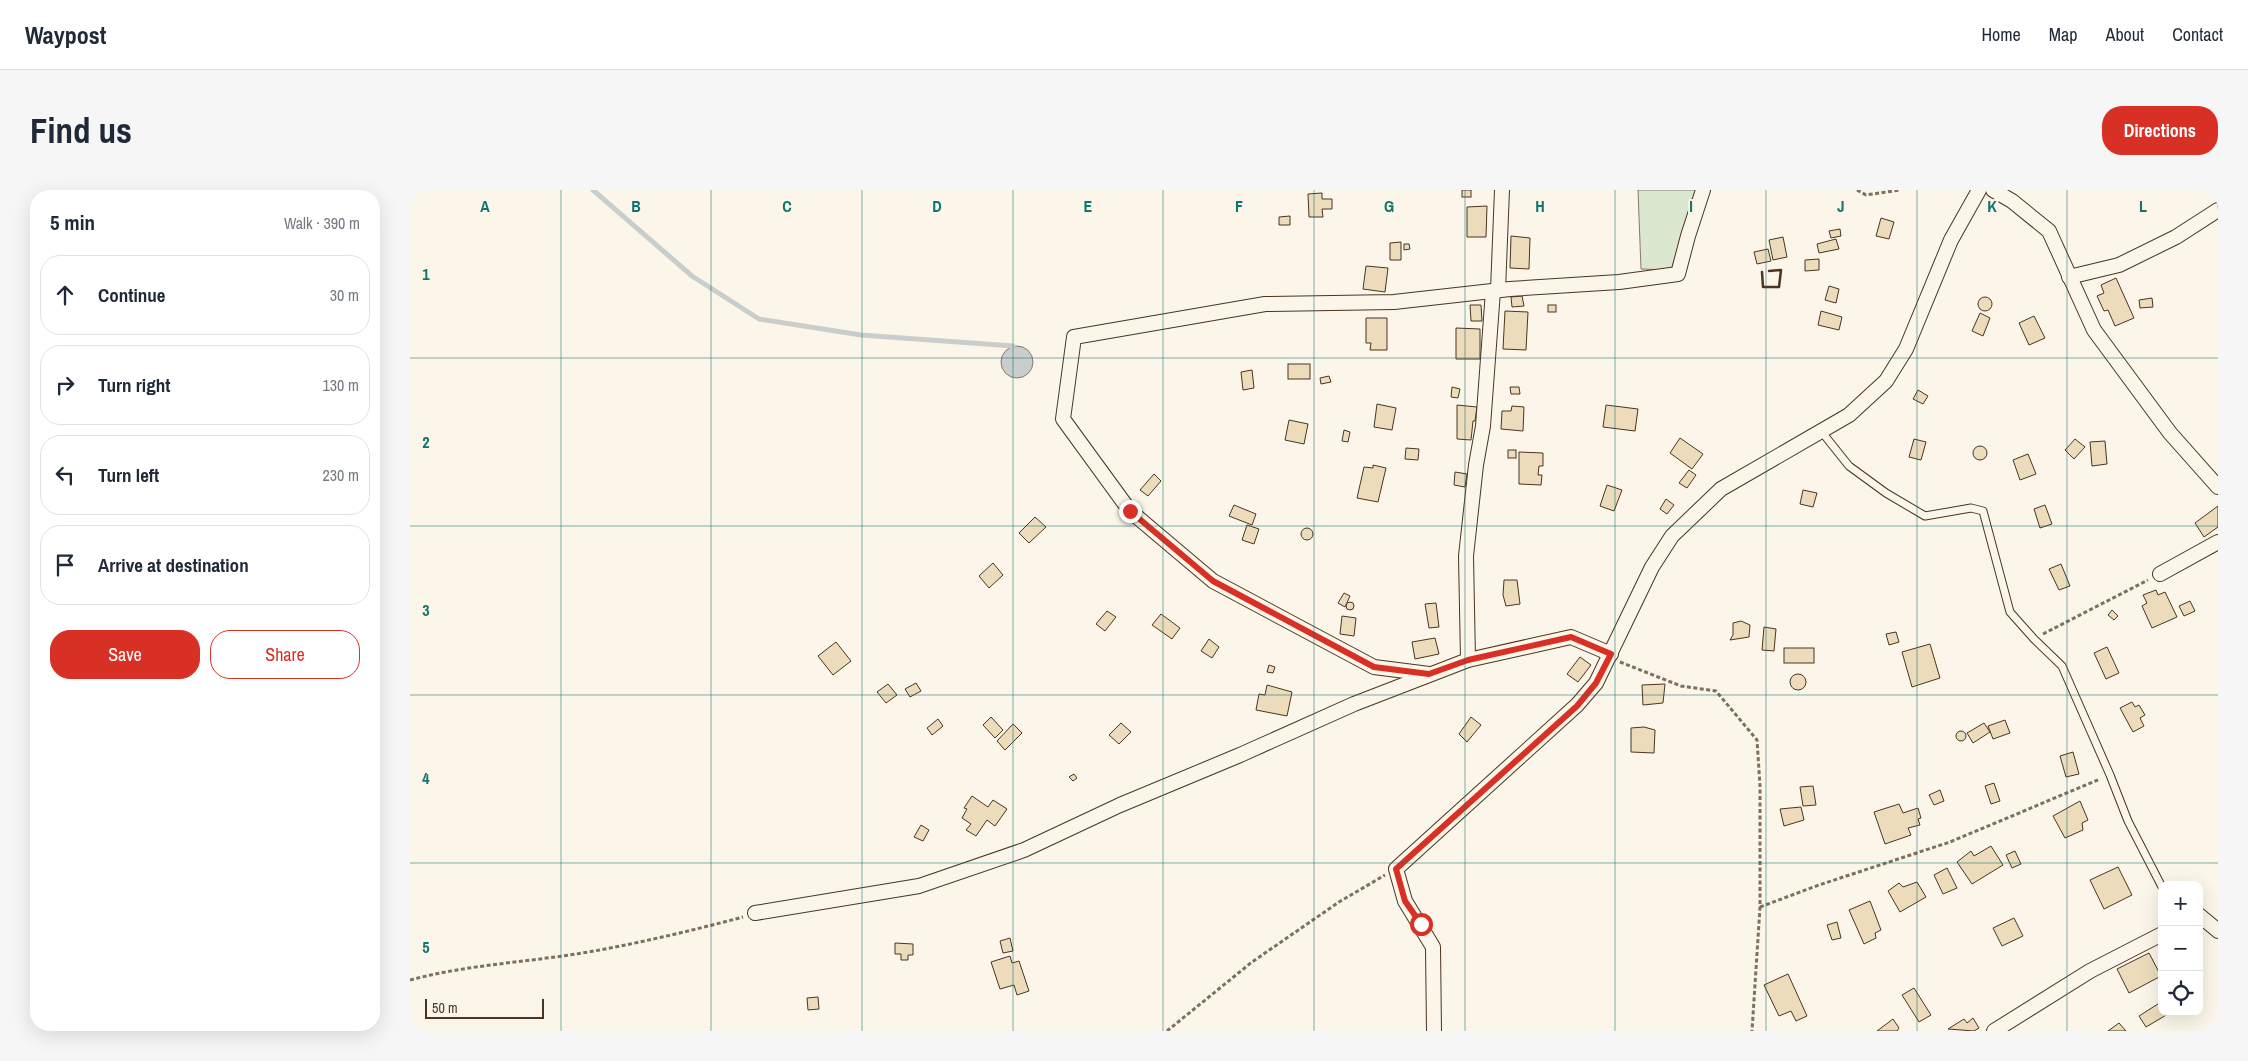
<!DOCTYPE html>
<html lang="en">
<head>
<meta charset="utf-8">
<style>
	body { margin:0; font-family:"Archivo Narrow",sans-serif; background:#f6f6f7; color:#1f2937 }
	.controls { position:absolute; right:15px; bottom:15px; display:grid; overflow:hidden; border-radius:10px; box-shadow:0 5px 20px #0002 }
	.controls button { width:45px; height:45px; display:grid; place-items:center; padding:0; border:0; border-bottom:1px solid #e0e1e3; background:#fff; color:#1f2937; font:25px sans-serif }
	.scale { position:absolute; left:15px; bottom:12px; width:119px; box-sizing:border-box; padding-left:5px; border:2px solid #4a3520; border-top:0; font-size:14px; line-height:18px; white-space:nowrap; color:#4a3520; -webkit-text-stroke:4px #fbf6e9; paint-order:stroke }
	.stop { position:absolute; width:15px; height:15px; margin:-11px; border:4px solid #d93025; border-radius:50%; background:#fff }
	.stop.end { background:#d93025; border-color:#fff; box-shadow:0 1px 5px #0008 }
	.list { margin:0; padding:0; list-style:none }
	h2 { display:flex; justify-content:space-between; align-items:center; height:65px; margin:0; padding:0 20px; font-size:21px }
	h2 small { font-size:16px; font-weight:400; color:#747a83 }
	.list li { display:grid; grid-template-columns:32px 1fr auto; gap:15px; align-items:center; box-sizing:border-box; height:80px; margin:0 10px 10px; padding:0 10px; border:1px solid #e0e1e3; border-radius:20px }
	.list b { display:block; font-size:19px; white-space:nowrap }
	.list em { font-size:16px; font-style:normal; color:#747a83 }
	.actions { display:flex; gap:10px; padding:15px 20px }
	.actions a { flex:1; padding:11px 0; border:1px solid #d93025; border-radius:20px; text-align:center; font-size:18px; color:#d93025 }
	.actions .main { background:#d93025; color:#fff }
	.icon { flex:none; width:28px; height:28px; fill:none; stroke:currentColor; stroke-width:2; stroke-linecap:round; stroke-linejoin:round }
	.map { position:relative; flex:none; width:1808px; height:841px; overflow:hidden; border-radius:20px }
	header { display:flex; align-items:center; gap:30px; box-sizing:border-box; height:70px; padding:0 25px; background:#fff; border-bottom:1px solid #e0e1e3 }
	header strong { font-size:24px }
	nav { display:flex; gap:28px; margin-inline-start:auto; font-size:18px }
	.intro { display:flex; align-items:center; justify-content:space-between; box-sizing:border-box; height:120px; padding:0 30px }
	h1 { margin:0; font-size:35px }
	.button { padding:12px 22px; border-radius:20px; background:#d93025; color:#fff; font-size:18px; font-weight:700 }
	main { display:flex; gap:30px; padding:0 30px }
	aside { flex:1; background:#fff; border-radius:20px; box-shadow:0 5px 20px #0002 }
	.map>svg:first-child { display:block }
</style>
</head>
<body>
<header>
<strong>Waypost</strong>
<nav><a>Home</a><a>Map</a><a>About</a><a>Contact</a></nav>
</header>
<div class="intro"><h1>Find us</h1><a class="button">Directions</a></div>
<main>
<aside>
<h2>5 min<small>Walk · 390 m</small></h2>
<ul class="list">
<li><svg class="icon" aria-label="ahead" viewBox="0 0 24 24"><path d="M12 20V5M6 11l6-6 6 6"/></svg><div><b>Continue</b></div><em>30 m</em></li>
<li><svg class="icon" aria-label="right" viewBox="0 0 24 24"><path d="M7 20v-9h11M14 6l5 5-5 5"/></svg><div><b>Turn right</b></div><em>130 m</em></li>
<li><svg class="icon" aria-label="left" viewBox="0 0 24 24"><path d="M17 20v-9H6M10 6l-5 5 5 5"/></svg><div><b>Turn left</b></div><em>230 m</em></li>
<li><svg class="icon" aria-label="arrive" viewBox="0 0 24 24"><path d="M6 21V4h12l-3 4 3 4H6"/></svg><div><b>Arrive at destination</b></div></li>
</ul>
<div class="actions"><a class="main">Save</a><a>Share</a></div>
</aside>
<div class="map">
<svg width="1808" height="841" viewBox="0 0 1808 841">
	<rect width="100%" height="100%" fill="#fbf6e9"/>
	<polygon fill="#dce7d0" stroke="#887966" points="1228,0 1287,0 1261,80 1231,79"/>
	<circle fill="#c9cecd" stroke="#887966" cx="607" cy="172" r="16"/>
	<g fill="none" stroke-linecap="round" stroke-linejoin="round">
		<polyline stroke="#c9cecd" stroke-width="5" points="183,0 282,86 349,129 451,145 603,156"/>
	</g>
	<g fill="#ecdcbc" stroke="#4a3520">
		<rect x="1052" y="0" width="9" height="7"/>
		<polygon points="912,3 912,9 922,9 922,19 912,19 913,27 899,27 898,4"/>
		<polygon points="1077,16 1076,47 1057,47 1057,17"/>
		<polygon points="880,26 880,35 869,35 869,27"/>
		<polygon points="1471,28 1484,32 1479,49 1466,46"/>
		<polygon points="1430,39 1431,46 1421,48 1419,41"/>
		<polygon points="1101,46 1120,48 1119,79 1100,78"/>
		<polygon points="1373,47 1377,67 1363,70 1359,50"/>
		<polygon points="1426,49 1429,59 1409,63 1407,54"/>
		<polygon points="991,52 991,70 980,70 980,53"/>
		<polygon points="994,54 999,54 1000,59 994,60"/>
		<polygon points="1358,59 1361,71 1347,74 1344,62"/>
		<polygon points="1409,69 1409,80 1395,81 1395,70"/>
		<polygon points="956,76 978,78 975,102 953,99"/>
		<polygon points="1706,88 1724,128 1705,136 1698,120 1694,121 1687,106 1694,103 1691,95"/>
		<polygon points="1419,96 1429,99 1426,113 1415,110"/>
		<polygon points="1112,106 1114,116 1102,117 1101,107"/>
		<circle cx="1575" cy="114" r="7"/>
		<polygon points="1742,108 1743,117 1730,118 1729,110"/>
		<polygon points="1060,115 1071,115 1072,131 1061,131"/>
		<rect x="1138" y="115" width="8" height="7"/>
		<polygon points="1095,121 1118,122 1116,160 1093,159"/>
		<polygon points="1411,121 1432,127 1429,140 1408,135"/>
		<polygon points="1570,123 1580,128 1573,146 1562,141"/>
		<polygon points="1624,126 1635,148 1619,155 1609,133"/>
		<polygon points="956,128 977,128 977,160 960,160 961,153 956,153"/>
		<polygon points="1046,138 1070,139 1070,169 1046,169"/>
		<rect x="878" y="174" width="22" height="15"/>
		<polygon points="842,180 844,198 833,200 831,182"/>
		<polygon points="919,186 921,192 911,194 910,188"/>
		<polygon points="1042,197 1050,199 1048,208 1041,207"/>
		<polygon points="1100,197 1109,197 1110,204 1101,204"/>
		<polygon points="1508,200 1518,206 1513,214 1503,209"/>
		<polygon points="967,214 986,218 982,240 964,237"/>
		<polygon points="1047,215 1067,217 1065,231 1063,231 1061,250 1047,249"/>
		<polygon points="1196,215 1228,219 1225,241 1193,237"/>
		<polygon points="1102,216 1114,217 1113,241 1091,239 1092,221 1101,221"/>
		<polygon points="879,230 898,234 894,254 875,250"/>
		<polygon points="934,240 940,242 938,252 932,251"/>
		<polygon points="1270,248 1293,264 1282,279 1260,263"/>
		<polygon points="1504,249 1516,252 1511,270 1499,267"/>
		<polygon points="1665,249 1675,257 1664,269 1655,260"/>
		<polygon points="1695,251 1697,274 1682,276 1680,252"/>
		<circle cx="1570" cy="263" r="7"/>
		<polygon points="996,258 1009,259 1008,270 995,269"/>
		<rect x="1098" y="260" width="8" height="8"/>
		<polygon points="1109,262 1133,263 1133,276 1129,276 1128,285 1132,285 1131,295 1109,294"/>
		<polygon points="1618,264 1626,284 1610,290 1603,270"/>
		<polygon points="963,275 976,278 968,312 947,308 954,277 963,278"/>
		<polygon points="1279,280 1286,285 1277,298 1269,293"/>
		<polygon points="1045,282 1057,284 1055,297 1044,295"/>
		<polygon points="744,284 751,291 738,306 730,300"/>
		<polygon points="1197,295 1212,300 1204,321 1190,316"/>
		<polygon points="1393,300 1407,303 1403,317 1390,314"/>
		<polygon points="1256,309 1264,315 1257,324 1250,319"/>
		<polygon points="824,315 846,324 842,335 819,326"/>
		<polygon points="1635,315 1642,334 1630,338 1624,319"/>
		<polygon points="1808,316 1808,337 1794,347 1785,333"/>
		<polygon points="625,327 636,337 619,353 609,343"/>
		<polygon points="837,335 849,339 844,354 832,350"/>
		<circle cx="897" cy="344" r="6"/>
		<polygon points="583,373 593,385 579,398 569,386"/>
		<polygon points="1651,374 1660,396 1649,400 1639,379"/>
		<polygon points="1094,390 1107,390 1110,414 1096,416 1093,405"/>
		<polygon points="1746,400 1748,405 1755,402 1767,427 1742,438 1732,416 1737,413 1733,405"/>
		<polygon points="934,403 940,406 935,417 928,413"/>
		<polygon points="1780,411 1785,421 1774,426 1769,416"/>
		<circle cx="940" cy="416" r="4"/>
		<polygon points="1026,413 1029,437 1019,438 1015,414"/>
		<polygon points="1702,420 1708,426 1704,430 1698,425"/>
		<polygon points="697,421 706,427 695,441 686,434"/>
		<polygon points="751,424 770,438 762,449 742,435"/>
		<polygon points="932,426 946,428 944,446 930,444"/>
		<polygon points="1331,431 1340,435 1339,447 1320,450 1323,445 1323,433"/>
		<polygon points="1354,437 1366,439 1364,461 1352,460"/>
		<polygon points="1486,442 1489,452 1479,455 1476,444"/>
		<polygon points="1025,448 1029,464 1005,469 1002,452"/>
		<polygon points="799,449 809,457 802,468 791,461"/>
		<polygon points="426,452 441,471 423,485 408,466"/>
		<polygon points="1520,454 1530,488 1502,497 1492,462"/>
		<polygon points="1697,457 1709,483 1696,489 1684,463"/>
		<rect x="1374" y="458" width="30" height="15"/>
		<polygon points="1170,467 1181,475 1168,492 1157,484"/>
		<polygon points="859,475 865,477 863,483 857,482"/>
		<circle cx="1388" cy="492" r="8"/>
		<polygon points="506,493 511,501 500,507 495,499"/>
		<polygon points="478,494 487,505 476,513 467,502"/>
		<polygon points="1255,494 1253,513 1233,515 1232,495"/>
		<polygon points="857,495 882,502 877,526 846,520 849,504 855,505"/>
		<polygon points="1722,512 1725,517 1729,515 1735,525 1730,528 1734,536 1723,542 1710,518"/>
		<polygon points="581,527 593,540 585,548 573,535"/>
		<polygon points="1061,527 1071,535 1057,552 1049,544"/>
		<polygon points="528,529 533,536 522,545 517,538"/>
		<polygon points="1595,530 1600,543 1583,549 1578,536"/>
		<polygon points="711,533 721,542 709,554 699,545"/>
		<polygon points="1574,533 1580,542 1563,553 1557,543"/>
		<polygon points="603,534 612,543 595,560 587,551"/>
		<polygon points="1234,537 1245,540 1244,563 1221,562 1221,538"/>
		<circle cx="1551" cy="546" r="5"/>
		<polygon points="1663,562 1669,584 1656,587 1650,566"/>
		<polygon points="664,584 667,588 663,591 659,587"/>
		<polygon points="1584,593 1590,611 1581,614 1575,596"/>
		<polygon points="1403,596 1406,615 1393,616 1390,597"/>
		<polygon points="1530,600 1534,611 1524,615 1519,605"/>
		<polygon points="562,606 578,617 583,610 597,619 585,636 577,630 566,646 556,640 561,634 552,628 557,619 554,618"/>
		<polygon points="1670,611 1678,630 1672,633 1673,640 1655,648 1643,626"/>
		<polygon points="1489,614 1493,623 1508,618 1511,628 1508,629 1510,635 1498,638 1501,645 1475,654 1464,622"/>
		<polygon points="1391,617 1394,630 1374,636 1370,619"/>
		<polygon points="511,635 519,640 513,651 504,647"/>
		<polygon points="1581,656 1593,675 1562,694 1547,672 1561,661 1564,666"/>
		<polygon points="1605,661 1611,674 1602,678 1596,665"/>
		<polygon points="1708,677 1722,705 1694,719 1680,690"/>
		<polygon points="1537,678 1547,698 1533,704 1524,685"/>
		<polygon points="1507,692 1516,707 1490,722 1478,701 1489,693 1493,697"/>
		<polygon points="1460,711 1471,740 1465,743 1466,748 1454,754 1439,720"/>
		<polygon points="1604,728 1613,746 1592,756 1583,738"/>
		<polygon points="1427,732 1431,748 1422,750 1417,735"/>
		<polygon points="600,748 603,761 593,763 590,751"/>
		<polygon points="485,753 503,754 503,765 498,765 498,770 491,770 491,764 485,764"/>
		<polygon points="1739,763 1751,786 1719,803 1707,779"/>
		<polygon points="600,766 602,773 609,771 619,801 607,805 604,795 590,799 581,772"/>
		<polygon points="1378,784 1397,826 1386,831 1381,821 1369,826 1354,795"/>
		<polygon points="1504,798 1521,825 1509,832 1492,805"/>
		<polygon points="408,807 409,819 398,820 397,808"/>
		<polygon points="1751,812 1752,822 1758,824 1736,837 1729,826"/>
		<polygon points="1563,828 1569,838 1564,841 1538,839 1554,829 1557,833"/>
		<polygon points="1483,829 1489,838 1487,841 1467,841"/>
		<polygon points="1709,833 1716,841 1698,841"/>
	</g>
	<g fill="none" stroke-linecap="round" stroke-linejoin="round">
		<defs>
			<polyline id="lane" points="1411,241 1439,276 1476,303 1515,326 1561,318 1573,321 1600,422 1624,449 1652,476 1700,585 1718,631 1752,697"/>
			<g id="street">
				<polyline points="1583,0 1602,11 1639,41 1684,140 1760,243 1808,297"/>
				<polyline points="1659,87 1709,75 1766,47 1808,20"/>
				<polyline points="1088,100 1092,0"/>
				<polyline points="1750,384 1808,352"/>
				<polyline points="1058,470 1056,366 1066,275 1073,236 1083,101"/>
				<polyline points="1019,484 964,477 803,391 720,321 653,229 664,147 855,114 984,112 1100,99 1209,92 1268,84 1278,46 1293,0"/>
				<polyline points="345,723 509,696 614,660 710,615 830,565 944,514 1058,470 1161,447 1201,464"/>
				<polyline points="1789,725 1808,741"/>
				<polyline points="1024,841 1023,757 995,711 986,679 1167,515 1186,493 1242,377 1262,346 1311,299 1439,225 1476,191 1496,159 1541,50 1569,0"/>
				<polyline points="1584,841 1680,781 1752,744"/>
			</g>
		</defs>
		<use href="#lane" stroke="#4a3520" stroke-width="9"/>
		<use href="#street" stroke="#4a3520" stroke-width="16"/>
		<g stroke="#7f6f5c" stroke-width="3" stroke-dasharray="4 2.5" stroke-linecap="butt">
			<polyline points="1447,0 1456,5 1490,0"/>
			<polyline points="1633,444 1738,390"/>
			<polyline points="1210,472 1271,496 1306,501 1347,550 1350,596 1350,717 1342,841"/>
			<polyline points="1350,717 1409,695 1540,652 1690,589"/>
			<path d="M0,790c60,-16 123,-18 184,-29 50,-9 100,-21 149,-34"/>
			<polyline points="757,841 842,772 929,712 975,685"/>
		</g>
		<use href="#lane" stroke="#fbf6e9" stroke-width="7"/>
		<use href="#street" stroke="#fbf6e9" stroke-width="14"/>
		<polyline stroke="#4a3520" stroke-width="2.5" points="1352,82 1353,97 1369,97 1371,80 1359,81"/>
	</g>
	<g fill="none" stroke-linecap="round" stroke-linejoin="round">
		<polyline stroke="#d93025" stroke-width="6" points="720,321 803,391 964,477 1019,484 1058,470 1161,447 1201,464 1186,493 1167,516 986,679 995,711 1011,734"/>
	</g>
	<path fill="none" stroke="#0f766e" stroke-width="1" stroke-opacity="0.55" d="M151,0v841M301,0v841M452,0v841M603,0v841M753,0v841M904,0v841M1055,0v841M1205,0v841M1356,0v841M1507,0v841M1657,0v841M0,168h1808M0,336h1808M0,505h1808M0,673h1808"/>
	<g font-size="16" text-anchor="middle" font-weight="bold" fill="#0f766e" stroke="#fbf6e9" stroke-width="4" stroke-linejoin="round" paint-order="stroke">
		<text x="75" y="22">A</text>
		<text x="226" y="22">B</text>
		<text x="377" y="22">C</text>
		<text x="527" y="22">D</text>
		<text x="678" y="22">E</text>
		<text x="829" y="22">F</text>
		<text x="979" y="22">G</text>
		<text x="1130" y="22">H</text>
		<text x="1281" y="22">I</text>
		<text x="1431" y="22">J</text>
		<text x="1582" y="22">K</text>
		<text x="1733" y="22">L</text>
		<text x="16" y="90">1</text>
		<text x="16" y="258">2</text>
		<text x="16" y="426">3</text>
		<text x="16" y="594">4</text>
		<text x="16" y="763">5</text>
	</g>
</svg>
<div class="controls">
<button>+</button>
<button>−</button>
<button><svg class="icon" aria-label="locate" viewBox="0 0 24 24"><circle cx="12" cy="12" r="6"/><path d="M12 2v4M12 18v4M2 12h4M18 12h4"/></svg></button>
</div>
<div class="scale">50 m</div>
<div class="stop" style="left:1011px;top:734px"></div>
<div class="stop end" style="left:720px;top:321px"></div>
</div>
</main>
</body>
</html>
